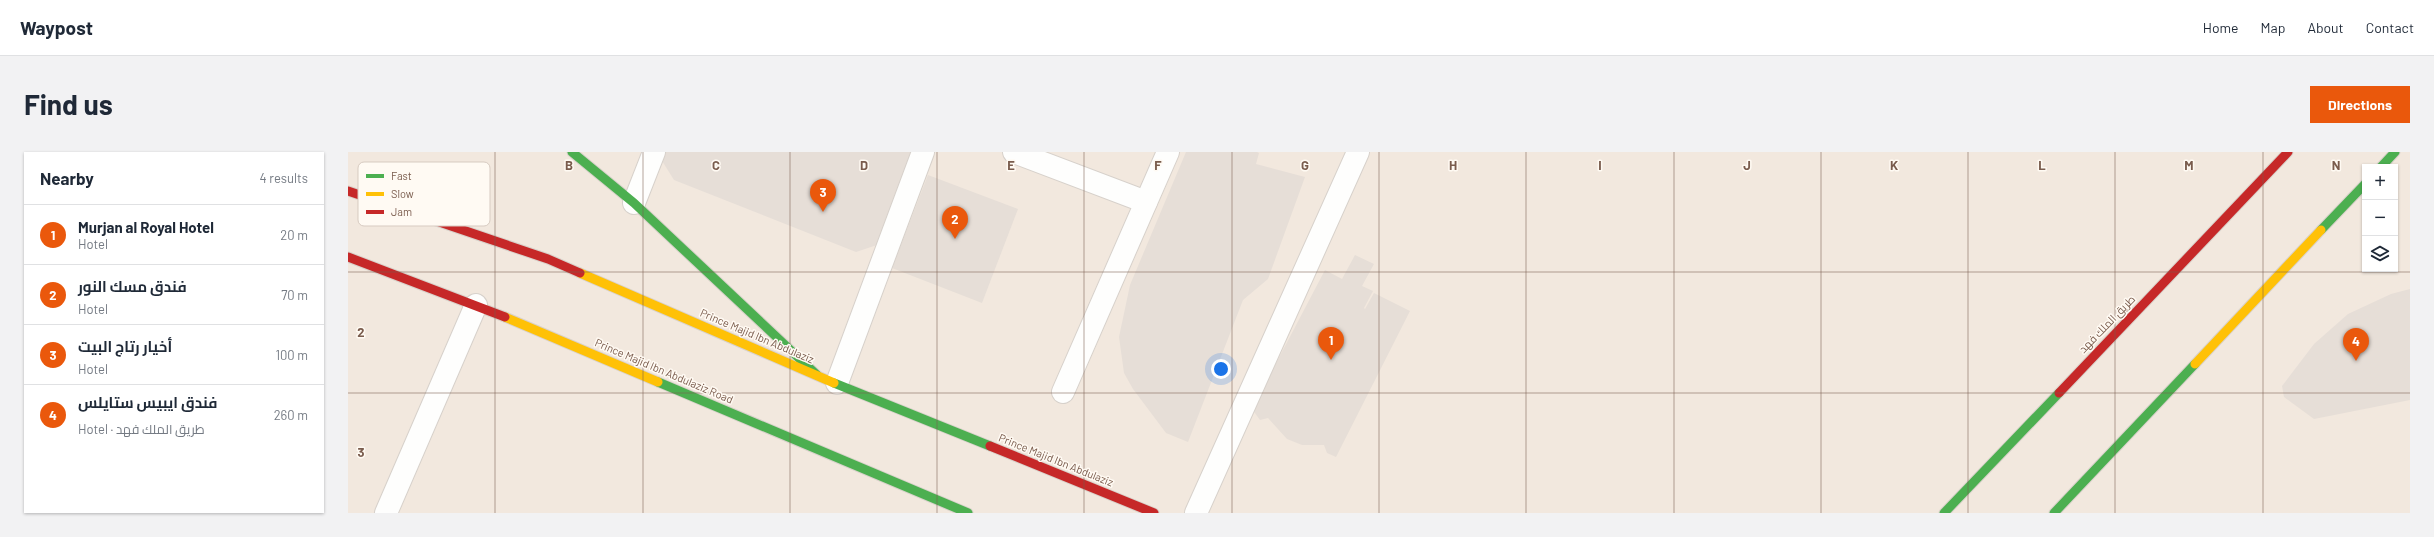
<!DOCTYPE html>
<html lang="en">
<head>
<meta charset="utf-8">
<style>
	body { margin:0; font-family:Barlow,Cairo,sans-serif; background:#f2f2f3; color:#1f2937 }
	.controls { position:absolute; right:12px; top:12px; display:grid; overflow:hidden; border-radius:0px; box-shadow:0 1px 3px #0004 }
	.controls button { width:36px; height:36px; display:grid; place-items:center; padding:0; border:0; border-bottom:1px solid #e0e1e3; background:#fff; color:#1f2937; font:20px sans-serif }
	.you { position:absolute; left:873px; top:217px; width:14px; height:14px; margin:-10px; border:3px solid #fff; border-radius:50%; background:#1a73e8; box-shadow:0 0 0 6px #1a73e833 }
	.badge { display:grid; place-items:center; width:26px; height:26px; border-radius:50%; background:#ea580c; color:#fff; font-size:13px; font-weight:700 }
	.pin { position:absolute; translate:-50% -33px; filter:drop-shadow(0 1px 2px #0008) }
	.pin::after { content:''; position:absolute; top:21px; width:14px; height:12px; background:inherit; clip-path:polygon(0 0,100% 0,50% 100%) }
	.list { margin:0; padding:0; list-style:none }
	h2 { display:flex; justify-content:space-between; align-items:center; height:52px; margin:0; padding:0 16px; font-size:17px }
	h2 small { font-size:13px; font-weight:400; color:#747a83 }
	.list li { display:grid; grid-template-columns:26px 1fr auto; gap:12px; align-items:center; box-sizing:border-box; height:60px; padding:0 16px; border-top:1px solid #e0e1e3 }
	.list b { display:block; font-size:15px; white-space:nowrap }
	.list p { margin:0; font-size:13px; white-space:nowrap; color:#747a83 }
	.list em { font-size:13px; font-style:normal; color:#747a83 }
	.icon { flex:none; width:22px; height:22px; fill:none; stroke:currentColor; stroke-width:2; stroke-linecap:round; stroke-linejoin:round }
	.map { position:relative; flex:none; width:2062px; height:361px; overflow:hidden; border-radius:0px }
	header { display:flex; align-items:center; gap:24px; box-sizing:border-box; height:56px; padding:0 20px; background:#fff; border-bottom:1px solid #e0e1e3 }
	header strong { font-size:19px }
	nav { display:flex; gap:22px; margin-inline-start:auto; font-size:14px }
	.intro { display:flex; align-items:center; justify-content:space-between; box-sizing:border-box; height:96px; padding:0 24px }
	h1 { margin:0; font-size:28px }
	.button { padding:10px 18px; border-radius:0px; background:#ea580c; color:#fff; font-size:14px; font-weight:700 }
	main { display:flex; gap:24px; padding:0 24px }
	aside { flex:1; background:#fff; border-radius:0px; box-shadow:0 1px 3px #0004 }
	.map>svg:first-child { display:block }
</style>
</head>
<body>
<header>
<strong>Waypost</strong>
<nav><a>Home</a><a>Map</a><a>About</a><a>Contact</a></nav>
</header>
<div class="intro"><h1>Find us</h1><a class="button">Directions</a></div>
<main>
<aside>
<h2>Nearby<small>4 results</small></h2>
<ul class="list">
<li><span class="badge">1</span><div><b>Murjan al Royal Hotel</b><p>Hotel</p></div><em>20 m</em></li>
<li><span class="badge">2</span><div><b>فندق مسك النور</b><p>Hotel</p></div><em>70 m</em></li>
<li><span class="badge">3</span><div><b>أخيار رتاج البيت</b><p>Hotel</p></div><em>100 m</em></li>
<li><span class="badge">4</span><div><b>فندق ايبيس ستايلس</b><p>Hotel · طريق الملك فهد</p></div><em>260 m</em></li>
</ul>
</aside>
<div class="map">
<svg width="2062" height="361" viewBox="0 0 2062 361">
	<rect width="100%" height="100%" fill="#f9f5f0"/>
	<path fill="#f2e8de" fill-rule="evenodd" d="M0,0h2062v361h-2062zM2017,15h30v102h-30z"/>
	<g fill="#e6ded7">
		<polygon points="313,0 569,0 529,93 508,100 326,28 311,4"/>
		<polygon points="838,0 909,0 911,1 908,12 957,25 920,127 895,148 840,290 818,281 785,237 776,221 771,185 782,133"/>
		<polygon points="580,23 670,57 634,151 544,116"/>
		<polygon points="1007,103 1026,112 1014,134 1025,139 1016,156 1017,157 1026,141 1062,159 988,305 979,301 976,293 954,293 939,287 920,266 912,268 904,257 977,118 994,127"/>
		<polygon points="2062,137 2062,248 1966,267 1936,245 1934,234 1966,192 2000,162 2043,142"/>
	</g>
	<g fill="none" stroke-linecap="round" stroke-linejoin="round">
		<defs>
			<g id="street">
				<polyline points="666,0 798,50"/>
				<polyline points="286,51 306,0"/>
				<polyline points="489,231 575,0"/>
				<polyline points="715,240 820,0"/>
				<polyline points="38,361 128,153"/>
				<polyline points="848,361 1010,0"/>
			</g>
			<g id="fast">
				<polyline points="224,0 286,51 469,223"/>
				<polyline points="2033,15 2047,0"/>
				<polyline points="1973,78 2017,32"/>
				<polyline points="310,230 620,361"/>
				<polyline points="486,231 642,294"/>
				<polyline points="1596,361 1711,241"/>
				<polyline points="1706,361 1847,212"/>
			</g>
			<g id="slow">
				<polyline points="232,121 486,231"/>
				<polyline points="157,165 310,230"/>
				<polyline points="1847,212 1973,78"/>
			</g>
			<g id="jam">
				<polyline points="0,39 200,107 232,121"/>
				<polyline points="0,105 157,165"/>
				<polyline points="1711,241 1940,0"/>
				<polyline points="642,294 806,361"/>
			</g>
		</defs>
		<use href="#street" stroke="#d7d1cb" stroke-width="24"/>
		<use href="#fast" stroke="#d9d2cb" stroke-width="11"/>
		<use href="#slow" stroke="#d9d2cb" stroke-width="11"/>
		<use href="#jam" stroke="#d9d2cb" stroke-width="11"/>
		<use href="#street" stroke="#fefefd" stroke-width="22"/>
		<use href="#fast" stroke="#4caf50" stroke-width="9"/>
		<use href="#slow" stroke="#ffc107" stroke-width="9"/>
		<use href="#jam" stroke="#c62828" stroke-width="9"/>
	</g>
	<path fill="none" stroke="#7a5c4d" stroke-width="1" stroke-opacity="0.55" d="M147,0v361M295,0v361M442,0v361M589,0v361M736,0v361M884,0v361M1031,0v361M1178,0v361M1326,0v361M1473,0v361M1620,0v361M1767,0v361M1915,0v361M0,120h2062M0,241h2062"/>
	<g text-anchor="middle" stroke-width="3" stroke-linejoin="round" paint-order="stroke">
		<g font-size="11" fill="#7a5c4d" stroke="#fffaf3">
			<text transform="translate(1759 172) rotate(-46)" y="4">طريق الملك فهد</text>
			<text transform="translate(409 184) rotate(23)" y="4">Prince Majid Ibn Abdulaziz</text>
			<text transform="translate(316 219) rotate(23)" y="4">Prince Majid Ibn Abdulaziz Road</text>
			<text transform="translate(708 308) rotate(22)" y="4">Prince Majid Ibn Abdulaziz</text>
		</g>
	</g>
	<rect x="10" y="10" width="132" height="64" rx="6" fill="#fffaf3" stroke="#d7cbc1" stroke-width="1"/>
	<rect x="18" y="22" width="18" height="4" fill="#4caf50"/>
	<rect x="18" y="40" width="18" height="4" fill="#ffc107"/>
	<rect x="18" y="58" width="18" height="4" fill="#c62828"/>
	<g font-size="11" fill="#7a5c4d">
		<text x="43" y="28">Fast</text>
		<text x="43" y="46">Slow</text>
		<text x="43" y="64">Jam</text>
	</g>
	<g font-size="13" text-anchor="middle" font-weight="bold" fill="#7a5c4d" stroke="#fffaf3" stroke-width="3" stroke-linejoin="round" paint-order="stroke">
		<text x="221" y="18">B</text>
		<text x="368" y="18">C</text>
		<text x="516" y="18">D</text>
		<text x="663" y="18">E</text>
		<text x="810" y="18">F</text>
		<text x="957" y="18">G</text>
		<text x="1105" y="18">H</text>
		<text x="1252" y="18">I</text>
		<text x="1399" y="18">J</text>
		<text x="1546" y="18">K</text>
		<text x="1694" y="18">L</text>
		<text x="1841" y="18">M</text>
		<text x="1988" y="18">N</text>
		<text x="13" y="185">2</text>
		<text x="13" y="305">3</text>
	</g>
</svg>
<div class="controls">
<button>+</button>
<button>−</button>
<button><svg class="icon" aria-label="layers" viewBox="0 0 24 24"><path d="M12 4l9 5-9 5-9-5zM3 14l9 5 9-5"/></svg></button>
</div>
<div class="you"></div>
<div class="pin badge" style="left:983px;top:208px">1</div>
<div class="pin badge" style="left:607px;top:87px">2</div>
<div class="pin badge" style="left:475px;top:60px">3</div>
<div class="pin badge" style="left:2008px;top:209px">4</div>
</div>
</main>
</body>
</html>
